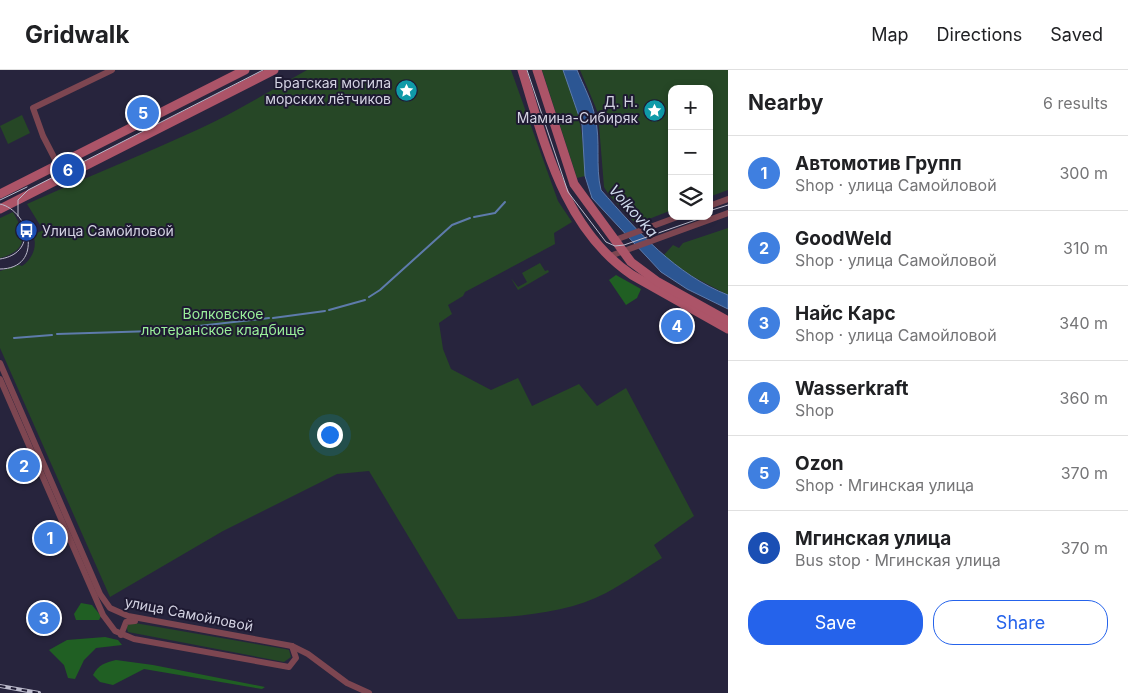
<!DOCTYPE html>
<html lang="en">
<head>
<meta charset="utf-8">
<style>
	body { margin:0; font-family:Inter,sans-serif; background:#f2f2f2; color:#202124 }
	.controls { position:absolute; right:15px; top:15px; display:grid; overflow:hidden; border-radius:10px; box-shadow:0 2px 8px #0003 }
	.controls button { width:45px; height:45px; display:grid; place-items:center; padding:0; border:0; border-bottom:1px solid #e0e0e0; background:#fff; color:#202124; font:25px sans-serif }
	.you { position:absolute; left:329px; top:364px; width:18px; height:18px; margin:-12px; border:4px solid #fff; border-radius:50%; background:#1a73e8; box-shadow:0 0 0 8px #1a73e833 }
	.badge { display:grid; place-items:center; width:32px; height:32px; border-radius:50%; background:#2563eb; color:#fff; font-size:16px; font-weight:700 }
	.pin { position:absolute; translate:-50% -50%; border:2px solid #fff; box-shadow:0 1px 5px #0006 }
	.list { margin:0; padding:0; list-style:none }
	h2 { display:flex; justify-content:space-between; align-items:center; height:65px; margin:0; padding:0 20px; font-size:21px }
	h2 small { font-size:16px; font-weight:400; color:#757577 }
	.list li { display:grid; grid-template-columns:32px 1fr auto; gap:15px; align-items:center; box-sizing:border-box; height:75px; padding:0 20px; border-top:1px solid #e0e0e0 }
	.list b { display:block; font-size:19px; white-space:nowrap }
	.list p { margin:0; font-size:16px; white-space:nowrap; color:#757577 }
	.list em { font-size:16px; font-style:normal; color:#757577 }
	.actions { display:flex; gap:10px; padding:15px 20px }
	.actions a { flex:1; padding:11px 0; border:1px solid #2563eb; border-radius:20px; text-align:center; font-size:18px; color:#2563eb }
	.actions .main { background:#2563eb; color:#fff }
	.icon { flex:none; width:28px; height:28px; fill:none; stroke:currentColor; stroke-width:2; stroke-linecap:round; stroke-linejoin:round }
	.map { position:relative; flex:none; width:728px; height:623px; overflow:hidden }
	header { display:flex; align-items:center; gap:30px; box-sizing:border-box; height:70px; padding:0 25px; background:#fff; border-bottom:1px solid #e0e0e0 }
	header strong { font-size:24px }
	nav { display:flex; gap:28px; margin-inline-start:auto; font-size:18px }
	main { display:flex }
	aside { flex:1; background:#fff }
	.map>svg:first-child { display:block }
</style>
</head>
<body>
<header>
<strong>Gridwalk</strong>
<nav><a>Map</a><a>Directions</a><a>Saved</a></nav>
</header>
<main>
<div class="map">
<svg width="728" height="623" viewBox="0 0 728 623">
	<rect width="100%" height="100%" fill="#27243d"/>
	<g fill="#264726">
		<path d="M307,0h204l47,131 14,21 -18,11 1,11 -90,48 -2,4 -15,9 4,9 -13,9 4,26 8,20 40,21 27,-12 14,28 47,-22 18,22 29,-18 68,128 -40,29 8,13c-18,11 -37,25 -56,35 -41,22 -102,25 -148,26l-89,-148 -32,3 -114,57 -113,66 -110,-249v-77l19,-6 3,1c10,-6 16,-20 11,-31l10,-5 -16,-26c57,-26 116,-49 172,-75 38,-17 72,-39 108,-59z"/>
		<path d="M542,0h21c17,39 20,64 22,106l-8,2z"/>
		<polygon points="580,0 728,0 728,120 709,127 709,19 672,19 672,140 636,154 609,125 604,117 598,43"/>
		<polygon points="22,45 30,63 8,74 0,56"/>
		<path d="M13,142c12,21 17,38 -13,46v-40z"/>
		<polygon points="728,158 728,225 690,205 663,186 673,175 679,178 683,173"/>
		<polygon points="540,193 545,201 548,200 549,202 518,220 511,208 518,217 527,212 522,203"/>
		<polygon points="135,553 285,579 289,580 291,587 284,592 128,562 126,555"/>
	</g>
	<g fill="#205f23">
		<polygon points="616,205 641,219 637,228 626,235 609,210"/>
		<polygon points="81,533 92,535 101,546 99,550 76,550 74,544"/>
		<polygon points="105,567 118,570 122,575 96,578 84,590 75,609 68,608 64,595 49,580 67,570"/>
		<path d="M116,590l37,5 112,22 -3,2 -118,-20 -31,16 -13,-3 -7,-7c6,-11 12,-12 23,-15z"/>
	</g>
	<path fill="#2c5693" stroke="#5e7bab" d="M563,0h14c6,15 15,31 18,47 6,24 0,49 6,73 36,41 75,85 127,105v14l-41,-20 -26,-17 -69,-74 -7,-22 -3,-51z"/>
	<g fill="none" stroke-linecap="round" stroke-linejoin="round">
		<g stroke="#5e7bab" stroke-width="2">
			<polyline points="474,147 495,143 505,132"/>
			<polyline points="369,227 380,220 452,155 470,148"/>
			<polyline points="329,240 365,230"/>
			<polyline points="273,248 325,241"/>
			<polyline points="57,264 154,261 269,248"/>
			<polyline points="14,268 52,265"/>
		</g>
		<g stroke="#7d4651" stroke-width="6">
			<polyline points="58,95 43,66 33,38 112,0"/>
			<polyline points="709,136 728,129"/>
			<polyline points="615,170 680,146"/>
			<polyline points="610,186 728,143"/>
			<polyline points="0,293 100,524 110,538 128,546 292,576 308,584 347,613 369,623"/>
			<polyline points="0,309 103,545 115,561 134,569 289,597 296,588 292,576"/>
			<polyline points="121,565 126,552 135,551"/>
		</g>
		<g stroke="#ac5468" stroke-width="9">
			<path d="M522,0c23,74 41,158 110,205l96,54"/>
			<polyline points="537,0 574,114 631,192 658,212 728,251"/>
			<polyline points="0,124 245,0"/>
			<polyline points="0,139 274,0"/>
		</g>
		<g stroke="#bbbacb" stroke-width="1">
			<polyline points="527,0 568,122 606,172 615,176 624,175 707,146"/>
			<polyline points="0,130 27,117"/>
			<path d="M0,134c30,6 45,65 0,65"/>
			<polyline points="709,141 728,135"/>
			<polyline points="18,146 18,130 28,120 263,0"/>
			<path d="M0,189c14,-2 25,-10 25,-25"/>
		</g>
		<defs>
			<polyline id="rail" points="0,616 39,623"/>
		</defs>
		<use href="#rail" stroke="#bbbacb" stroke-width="4"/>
		<use href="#rail" stroke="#1e1a32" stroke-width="2" stroke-dasharray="5.5" stroke-linecap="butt"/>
	</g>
	<defs>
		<symbol id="sight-disc" viewBox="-11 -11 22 22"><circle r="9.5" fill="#0f9aa8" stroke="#1e1a32"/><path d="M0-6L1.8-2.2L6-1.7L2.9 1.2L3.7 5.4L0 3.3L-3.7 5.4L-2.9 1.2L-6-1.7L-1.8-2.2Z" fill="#fff"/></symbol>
		<symbol id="bus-disc" viewBox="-11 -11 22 22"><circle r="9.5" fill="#1a4fb4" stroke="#1e1a32"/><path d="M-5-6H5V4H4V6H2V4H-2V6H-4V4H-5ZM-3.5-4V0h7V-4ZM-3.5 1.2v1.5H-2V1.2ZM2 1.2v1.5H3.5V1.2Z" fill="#fff"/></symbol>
	</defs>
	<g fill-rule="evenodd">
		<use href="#sight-disc" x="394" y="8" width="25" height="25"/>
		<use href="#sight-disc" x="642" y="28" width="25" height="25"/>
		<use href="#bus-disc" x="14" y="148" width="25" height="25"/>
	</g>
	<g text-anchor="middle" stroke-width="4" stroke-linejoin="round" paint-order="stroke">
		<g font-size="14" fill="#d3d2e2" stroke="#1e1a32" text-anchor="end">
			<text x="391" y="18">Братская могила<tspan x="391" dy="16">морских лётчиков</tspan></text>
			<text x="638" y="37">Д. Н.<tspan x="638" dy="16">Мамина-Сибиряк</tspan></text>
			<text x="42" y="166" text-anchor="start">Улица Самойловой</text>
		</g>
		<g font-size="14" fill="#9aef9a" stroke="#1e1a32">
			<text x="223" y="249">Волковское<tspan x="223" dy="16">лютеранское кладбище</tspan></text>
		</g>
		<g font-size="14" fill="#d3d2e2" stroke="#1e1a32">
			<text transform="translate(189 544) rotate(11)" y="5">улица Самойловой</text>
		</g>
		<g font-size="15" font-style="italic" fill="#cfdbed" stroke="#1e1a32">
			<text transform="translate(633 141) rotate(48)" y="5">Volkovka</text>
		</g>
	</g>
</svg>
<div class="controls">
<button>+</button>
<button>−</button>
<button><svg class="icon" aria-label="layers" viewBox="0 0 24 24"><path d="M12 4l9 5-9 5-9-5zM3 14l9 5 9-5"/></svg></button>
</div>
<div class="you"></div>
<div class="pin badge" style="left:50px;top:468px;background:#3f7fe0">1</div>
<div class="pin badge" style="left:24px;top:396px;background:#3f7fe0">2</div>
<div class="pin badge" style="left:44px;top:548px;background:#3f7fe0">3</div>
<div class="pin badge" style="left:677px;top:256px;background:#3f7fe0">4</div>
<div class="pin badge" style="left:143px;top:43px;background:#3f7fe0">5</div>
<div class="pin badge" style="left:68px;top:100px;background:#1a4fb4">6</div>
</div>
<aside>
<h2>Nearby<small>6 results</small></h2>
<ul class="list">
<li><span class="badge" style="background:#3f7fe0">1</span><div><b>Автомотив Групп</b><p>Shop · улица Самойловой</p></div><em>300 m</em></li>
<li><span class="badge" style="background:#3f7fe0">2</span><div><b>GoodWeld</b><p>Shop · улица Самойловой</p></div><em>310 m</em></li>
<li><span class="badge" style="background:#3f7fe0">3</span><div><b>Найс Карс</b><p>Shop · улица Самойловой</p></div><em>340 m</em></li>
<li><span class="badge" style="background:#3f7fe0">4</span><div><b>Wasserkraft</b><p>Shop</p></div><em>360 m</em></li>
<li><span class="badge" style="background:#3f7fe0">5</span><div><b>Ozon</b><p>Shop · Мгинская улица</p></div><em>370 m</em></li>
<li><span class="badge" style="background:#1a4fb4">6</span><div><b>Мгинская улица</b><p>Bus stop · Мгинская улица</p></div><em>370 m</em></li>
</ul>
<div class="actions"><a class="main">Save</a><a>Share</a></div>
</aside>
</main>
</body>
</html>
